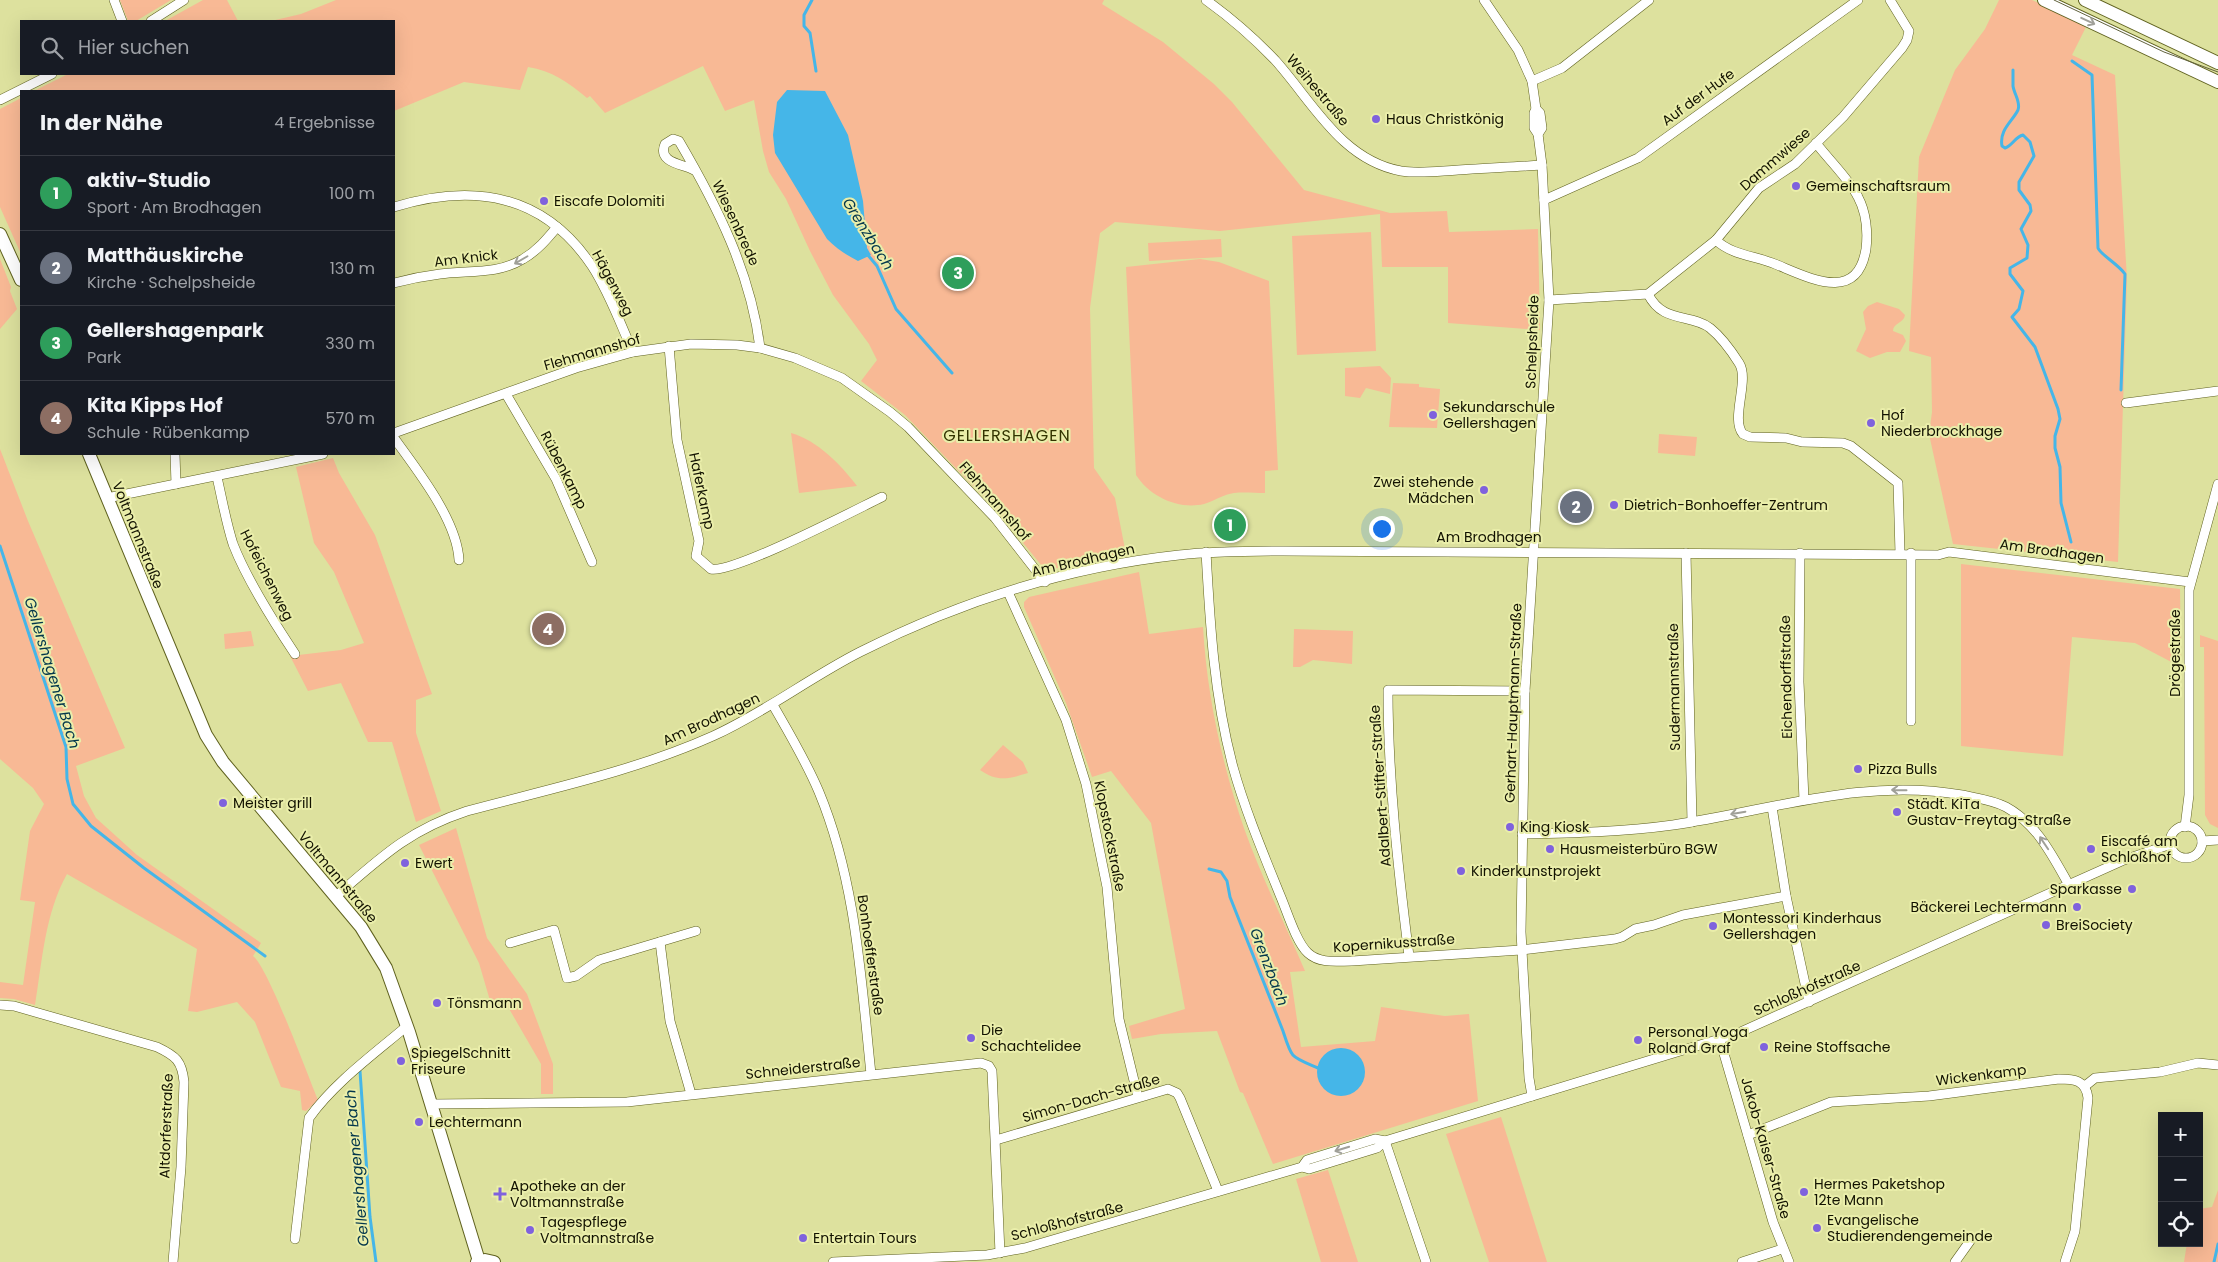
<!DOCTYPE html>
<html lang="de">
<head>
<meta charset="utf-8">
<style>
	body { margin:0; font-family:Poppins,sans-serif; background:#20242c; color:#f1f3f6 }
	.controls { position:absolute; right:15px; bottom:15px; display:grid; overflow:hidden; border-radius:0px; box-shadow:0 5px 20px #0002 }
	.controls button { width:45px; height:45px; display:grid; place-items:center; padding:0; border:0; border-bottom:1px solid #363941; background:#171b24; color:#f1f3f6; font:25px sans-serif }
	.you { position:absolute; left:1381px; top:528px; width:18px; height:18px; margin:-12px; border:4px solid #fff; border-radius:50%; background:#1a73e8; box-shadow:0 0 0 8px #1a73e833 }
	.badge { display:grid; place-items:center; width:32px; height:32px; border-radius:50%; background:#7f62dd; color:#fff; font-size:16px; font-weight:700 }
	.pin { position:absolute; translate:-50% -50%; border:2px solid #fff; box-shadow:0 1px 5px #0006 }
	.list { margin:0; padding:0; list-style:none }
	h2 { display:flex; justify-content:space-between; align-items:center; height:65px; margin:0; padding:0 20px; font-size:21px }
	h2 small { font-size:16px; font-weight:400; color:#9ea1a6 }
	.list li { display:grid; grid-template-columns:32px 1fr auto; gap:15px; align-items:center; box-sizing:border-box; height:75px; padding:0 20px; border-top:1px solid #363941 }
	.list b { display:block; font-size:19px; white-space:nowrap }
	.list p { margin:0; font-size:16px; white-space:nowrap; color:#9ea1a6 }
	.list em { font-size:16px; font-style:normal; color:#9ea1a6 }
	.icon { flex:none; width:28px; height:28px; fill:none; stroke:currentColor; stroke-width:2; stroke-linecap:round; stroke-linejoin:round }
	.map { position:relative; flex:none; width:2218px; height:1262px; overflow:hidden }
	.search { position:absolute; background:#171b24; box-shadow:0 5px 20px #0002; left:20px; top:20px; width:375px; height:55px; display:flex; align-items:center; gap:12px; box-sizing:border-box; padding:0 18px; border-radius:0px; color:#9ea1a6; font-size:19px }
	.panel { position:absolute; background:#171b24; box-shadow:0 5px 20px #0002; left:20px; top:90px; width:375px; height:365px; border-radius:0px }
	.map>svg:first-child { display:block }
</style>
</head>
<body>
<div class="map">
<svg width="2218" height="1262" viewBox="0 0 2218 1262">
	<rect width="100%" height="100%" fill="#dde19e"/>
	<g fill="#f8b995">
		<polygon points="120,0 171,0 136,21 128,21"/>
		<polygon points="203,0 227,0 238,21 165,21"/>
		<path d="M336,0h768l-2,4 61,38 51,42 18,18 72,88 86,23 57,-2 2,21 89,-3 2,101 -92,-7v-56h-66l-2,-53 -160,17 -105,-9 -15,11 -10,75 4,160 21,30 11,56 -78,16 -6,-4 -46,-56 -91,-95 -44,-34 16,-21 -8,-16 -36,-49 -23,-44 -24,-52 -17,-27 -6,-21 -9,-51 -29,11 -22,-45 -98,47 -15,-17 -3,2c-19,-16 -35,-27 -59,-31l-8,23 -56,-8 -70,29v-20h-360l34,-17h326v-53h-123l30,-7z"/>
		<polygon points="1999,0 2032,0 2087,25 2072,55 2115,75 2127,279 2118,562 1953,544 1929,434 1932,412 1931,357 1909,351 1919,157 1955,70 1985,29"/>
		<polygon points="21,98 21,254 0,207 0,109"/>
		<polygon points="1371,232 1376,351 1297,355 1292,236"/>
		<polygon points="1221,239 1222,257 1149,261 1148,243"/>
		<polygon points="0,259 11,287 10,291 17,309 0,329"/>
		<path d="M1200,259l19,3 50,19 9,189 -13,1v22c-10,0 -21,-1 -31,0 -10,1 -20,8 -30,11 -25,6 -54,-7 -68,-29l-10,-208z"/>
		<path d="M1877,302l22,7 6,6c-1,8 -12,8 -12,16l10,4 3,6 -6,11h-13l-17,6 -14,-7 10,-22 -3,-17 5,-6z"/>
		<polygon points="1380,366 1391,378 1390,394 1366,388 1360,398 1345,396 1345,368"/>
		<polygon points="1393,383 1419,384 1419,387 1440,389 1437,428 1389,427"/>
		<path d="M791,433c26,7 50,32 66,53l-58,7z"/>
		<polygon points="1659,434 1697,437 1695,456 1658,453"/>
		<path d="M0,449l28,72 97,227 -49,18 8,30 12,22 41,37 124,88 -8,13c15,11 55,120 65,144l-12,11 -4,-1 -2,-19 -19,-4 -26,-65 -18,-20 -40,10 -9,-1 9,-62 -130,-75c-22,39 -25,88 -32,131l-21,-6 -14,-1v-16l23,3 12,-83 -15,-2 10,-69 14,-27 -11,-16 -33,-29z"/>
		<polygon points="333,458 339,473 375,535 432,694 416,700 416,733 441,811 416,822 392,742 368,742 341,683 308,691 290,656 341,650 364,643 334,572 314,543 296,467"/>
		<polygon points="1961,564 2180,589 2181,667 2135,643 2072,637 2063,756 1961,746"/>
		<path d="M1139,572l10,62 54,-7c4,69 19,138 42,204 17,47 40,93 60,140l-15,1 11,75 74,-6 6,-34 64,9 24,-2 9,87 -205,63 -30,-71 -3,-1 -23,-61 -56,3 -29,5 -3,-13 56,-17 -34,-186 -40,-52 -19,6 -26,-74 -42,-96v-5l5,-5z"/>
		<polygon points="1294,629 1353,631 1352,664 1313,660 1300,667 1293,667"/>
		<polygon points="251,631 254,646 225,649 224,634"/>
		<polygon points="2200,635 2218,641 2218,828 2210,824 2205,815 2204,647 2200,647"/>
		<path d="M1003,745l20,17 5,11c-20,6 -31,9 -48,-3z"/>
		<polygon points="456,828 487,938 527,994 553,1064 553,1094 541,1094 541,1064 504,1000 491,1004 479,963 419,845"/>
		<polygon points="1501,1117 1547,1262 1489,1262 1446,1134"/>
		<polygon points="1328,1170 1358,1262 1321,1262 1296,1179"/>
		<polygon points="2218,1190 2218,1262 2184,1262 2187,1243 2199,1243 2199,1209 2212,1207"/>
	</g>
	<g fill="#45b6e8">
		<path d="M787,90l38,1 23,44 15,66 4,47 4,7 -13,6c-12,-6 -22,-13 -31,-22l-52,-86 -2,-18 4,-33z"/>
		<circle cx="1341" cy="1072" r="24"/>
	</g>
	<g fill="none" stroke-linecap="round" stroke-linejoin="round">
		<g stroke="#45b6e8" stroke-width="3">
			<polyline points="812,0 804,15 804,26 810,33 816,71"/>
			<path d="M2072,61l20,14 6,173c3,7 20,16 27,26l-4,116"/>
			<path d="M2013,70c0,5 0,11 0,16 1,8 8,16 5,24 -6,12 -19,20 -16,36l3,2c8,-3 10,-11 18,-13l7,7 4,14 -15,26v8l11,15 1,6 -10,18 7,16 -1,13 -17,10v6l13,17 -4,18 -7,8 23,30 23,62 2,10 -5,17v12l5,19 1,36 10,39"/>
			<polyline points="867,254 877,266 896,309 952,373"/>
			<polyline points="0,546 66,747 67,779 73,804 91,826 144,868 265,956"/>
			<path d="M1209,869l12,3 6,9 3,16 53,134c9,28 7,25 35,37"/>
			<polyline points="360,1071 370,1217 376,1262"/>
			<polyline points="2214,1262 2218,1244"/>
		</g>
		<defs>
			<g id="street">
				<polyline points="114,0 122,21"/>
				<path d="M1206,0c25,18 48,38 69,60 37,41 66,100 126,111 19,3 38,0 57,-1 28,-2 56,-3 84,-5"/>
				<polyline points="1484,0 1518,50 1532,81 1536,109 1534,113 1534,128 1538,134 1542,165 1549,300 1525,691 1521,932 1529,1078 1532,1096"/>
				<polyline points="151,21 184,0"/>
				<polyline points="1532,81 1562,68 1649,0"/>
				<polyline points="0,100 52,74"/>
				<polyline points="1536,109 1540,113 1542,128 1538,134"/>
				<path d="M694,170c-11,-6 -37,-7 -29,-26l8,-5 6,2c38,65 72,132 81,207"/>
				<polyline points="1544,200 1638,158 1858,0"/>
				<path d="M394,207c79,-24 149,-14 198,59 17,26 28,57 41,86"/>
				<path d="M1716,240c15,15 40,16 59,24 35,14 82,40 91,-15 2,-17 0,-37 -8,-52 -8,-17 -30,-38 -42,-54"/>
				<path d="M394,283c15,-4 30,-7 46,-9 28,-4 57,1 83,-15 14,-8 24,-20 34,-32"/>
				<path d="M1648,294c15,30 42,19 62,34 10,8 22,24 29,35 11,17 -9,56 4,71l7,3 36,1 16,4 41,1 8,3 47,37 2,70"/>
				<polyline points="1549,300 1648,294 1716,240 1759,188 1795,164 1843,117 1902,48 1907,40 1909,31 1890,0"/>
				<path d="M669,346l8,94 22,101 -3,15 15,13c22,5 144,-59 171,-72"/>
				<polyline points="506,394 556,479 592,562"/>
				<polyline points="2126,403 2218,391"/>
				<polyline points="394,433 576,368 633,352 691,344 737,345 760,348 795,358 842,378 890,412 908,427 995,518 1045,582"/>
				<path d="M394,438c23,32 63,82 65,122"/>
				<polyline points="175,454 176,484"/>
				<path d="M217,477c5,22 9,45 16,67 14,36 40,77 62,110"/>
				<polyline points="107,498 323,454"/>
				<path d="M1206,552c4,72 8,144 27,215 12,43 30,86 47,128 7,16 16,47 28,58 12,11 29,8 44,8l169,-11 94,-11 7,-2 13,-8 19,-4 29,-10 103,-19"/>
				<polyline points="1686,553 1692,822"/>
				<polyline points="1800,553 1799,682 1804,800"/>
				<polyline points="1911,553 1911,721"/>
				<polyline points="1008,592 1066,720 1086,784 1107,887 1119,1019 1138,1097"/>
				<path d="M773,705c16,28 33,56 46,87 37,89 42,187 52,282"/>
				<polyline points="1772,807 1786,896 1809,1002"/>
				<circle cx="2186" cy="842" r="16"/>
				<polyline points="2185,827 2189,795 2189,590 2218,484"/>
				<path d="M1522,834c50,-1 101,-2 151,-9 96,-14 191,-48 289,-30 14,3 31,5 44,12 31,17 46,48 63,78"/>
				<polyline points="2202,841 2218,840"/>
				<path d="M335,897c46,-40 74,-67 132,-86 82,-22 168,-40 246,-75 51,-23 96,-58 147,-84 99,-50 208,-85 319,-97 35,-4 70,-4 104,-4l655,4 11,-3 241,30"/>
				<polyline points="660,942 670,1021 691,1094"/>
				<polyline points="510,943 554,930 567,978 576,976 599,960 696,931"/>
				<path d="M1409,956c-11,-88 -21,-177 -21,-266l137,1"/>
				<path d="M0,1005l14,1 143,41c19,9 25,14 27,35l-3,85 -8,95"/>
				<polyline points="1720,1040 1773,1222 1789,1262"/>
				<polyline points="2085,1086 2095,1078 2160,1072 2198,1063 2218,1065"/>
				<polyline points="432,1104 627,1102 981,1063 989,1066 992,1071 1000,1253"/>
				<path d="M1748,1135l83,-33 98,-6 130,-17c15,0 27,1 29,19l-13,133 -10,31"/>
				<polyline points="996,1140 1168,1089 1177,1093 1180,1098 1218,1191"/>
				<polyline points="1385,1141 1426,1262"/>
				<polyline points="1302,1167 1309,1169 1377,1148 1385,1141 1736,1034 2124,860 2171,844"/>
				<path d="M295,1239l14,-121c26,-36 65,-64 98,-92"/>
				<polyline points="833,1262 987,1255 1025,1248 1302,1167 1307,1160 1375,1139 1385,1141"/>
				<polyline points="1742,1262 1782,1249"/>
				<polyline points="1955,1262 1970,1241"/>
			</g>
			<g id="secondary">
				<polyline points="2044,0 2218,82"/>
				<polyline points="2085,0 2218,63"/>
				<polyline points="0,234 21,280"/>
				<polyline points="89,454 206,735 223,762 361,927 386,968 409,1032 479,1261"/>
				<polyline points="477,1262 485,1260 494,1262"/>
			</g>
		</defs>
		<use href="#street" stroke="#5f611f" stroke-width="10"/>
		<use href="#secondary" stroke="#5f611f" stroke-width="14"/>
		<use href="#street" stroke="#fff" stroke-width="9"/>
		<use href="#secondary" stroke="#fff" stroke-width="12"/>
		<polyline stroke="#61623d" stroke-width="1" points="2054,0 2164,52 2218,72"/>
	</g>
	<defs><path id="oneway-shaft" d="M-6 0H5M1.5-3L5.5 0L1.5 3" fill="none" stroke-width="1.6" stroke-linecap="round" stroke-linejoin="round" transform="scale(1.25)"/></defs>
	<g stroke="#a0a099">
		<use href="#oneway-shaft" transform="translate(2088 21) rotate(25)"/>
		<use href="#oneway-shaft" transform="translate(521 260) rotate(150)"/>
		<use href="#oneway-shaft" transform="translate(1899 790) rotate(-179)"/>
		<use href="#oneway-shaft" transform="translate(1738 813) rotate(170)"/>
		<use href="#oneway-shaft" transform="translate(2044 843) rotate(-124)"/>
		<use href="#oneway-shaft" transform="translate(1342 1149) rotate(163)"/>
	</g>
	<g fill="#7f62dd" stroke="#eaeeaa" stroke-width="2">
		<circle cx="1376" cy="119" r="5"/>
		<circle cx="1796" cy="186" r="5"/>
		<circle cx="544" cy="201" r="5"/>
		<circle cx="1433" cy="415" r="5"/>
		<circle cx="1871" cy="423" r="5"/>
		<circle cx="1484" cy="490" r="5"/>
		<circle cx="1614" cy="505" r="5"/>
		<circle cx="1858" cy="769" r="5"/>
		<circle cx="223" cy="803" r="5"/>
		<circle cx="1897" cy="812" r="5"/>
		<circle cx="1510" cy="827" r="5"/>
		<circle cx="1550" cy="849" r="5"/>
		<circle cx="2091" cy="849" r="5"/>
		<circle cx="405" cy="863" r="5"/>
		<circle cx="1461" cy="871" r="5"/>
		<circle cx="2132" cy="889" r="5"/>
		<circle cx="2077" cy="907" r="5"/>
		<circle cx="2046" cy="925" r="5"/>
		<circle cx="1713" cy="926" r="5"/>
		<circle cx="437" cy="1003" r="5"/>
		<circle cx="971" cy="1038" r="5"/>
		<circle cx="1638" cy="1040" r="5"/>
		<circle cx="1764" cy="1047" r="5"/>
		<circle cx="401" cy="1061" r="5"/>
		<circle cx="419" cy="1122" r="5"/>
		<circle cx="1804" cy="1192" r="5"/>
		<path d="M497.5 1186.5h5v5h5v5h-5v5h-5v-5h-5v-5h5z"/>
		<circle cx="1817" cy="1228" r="5"/>
		<circle cx="530" cy="1230" r="5"/>
		<circle cx="803" cy="1238" r="5"/>
	</g>
	<g text-anchor="middle" stroke-width="4" stroke-linejoin="round" paint-order="stroke">
		<g font-size="14" fill="#121200" stroke="#eaeeaa">
			<text transform="translate(1318 90) rotate(50)" y="5">Weihestraße</text>
			<text transform="translate(1698 97) rotate(-36)" y="5">Auf der Hufe</text>
			<text transform="translate(1775 159) rotate(-41)" y="5">Dammwiese</text>
			<text transform="translate(736 223) rotate(65)" y="5">Wiesenbrede</text>
			<text transform="translate(466 258) rotate(-7)" y="5">Am Knick</text>
			<text transform="translate(613 283) rotate(62)" y="5">Hägerweg</text>
			<text transform="translate(1532 342) rotate(-88)" y="5">Schelpsheide</text>
			<text transform="translate(592 352) rotate(-16)" y="5">Flehmannshof</text>
			<text transform="translate(564 470) rotate(63)" y="5">Rübenkamp</text>
			<text transform="translate(702 491) rotate(78)" y="5">Haferkamp</text>
			<text transform="translate(995 501) rotate(49)" y="5">Flehmannshof</text>
			<text transform="translate(138 535) rotate(68)" y="5">Voltmannstraße</text>
			<text x="1489" y="542">Am Brodhagen</text>
			<text transform="translate(2052 551) rotate(8)" y="5">Am Brodhagen</text>
			<text transform="translate(1083 560) rotate(-13)" y="5">Am Brodhagen</text>
			<text transform="translate(267 575) rotate(63)" y="5">Hofeichenweg</text>
			<text transform="translate(2175 653) rotate(-90)" y="5">Drögestraße</text>
			<text transform="translate(1786 677) rotate(-91)" y="5">Eichendorffstraße</text>
			<text transform="translate(1674 687) rotate(-91)" y="5">Sudermannstraße</text>
			<text transform="translate(1513 703) rotate(-88)" y="5">Gerhart-Hauptmann-Straße</text>
			<text transform="translate(711 719) rotate(-25)" y="5">Am Brodhagen</text>
			<text transform="translate(1380 786) rotate(-94)" y="5">Adalbert-Stifter-Straße</text>
			<text transform="translate(1110 836) rotate(79)" y="5">Klopstockstraße</text>
			<text transform="translate(338 877) rotate(50)" y="5">Voltmannstraße</text>
			<text transform="translate(1394 943) rotate(-4)" y="5">Kopernikusstraße</text>
			<text transform="translate(871 955) rotate(82)" y="5">Bonhoefferstraße</text>
			<text transform="translate(1807 988) rotate(-24)" y="5">Schloßhofstraße</text>
			<text transform="translate(803 1068) rotate(-6)" y="5">Schneiderstraße</text>
			<text transform="translate(1981 1075) rotate(-7)" y="5">Wickenkamp</text>
			<text transform="translate(1091 1098) rotate(-16)" y="5">Simon-Dach-Straße</text>
			<text transform="translate(166 1126) rotate(-88)" y="5">Altdorferstraße</text>
			<text transform="translate(1766 1148) rotate(74)" y="5">Jakob-Kaiser-Straße</text>
			<text transform="translate(1067 1221) rotate(-15)" y="5">Schloßhofstraße</text>
		</g>
		<g font-size="14" fill="#121200" stroke="#eaeeaa" text-anchor="start">
			<text x="1386" y="124">Haus Christkönig</text>
			<text x="1806" y="191">Gemeinschaftsraum</text>
			<text x="554" y="206">Eiscafe Dolomiti</text>
			<text x="1443" y="412">Sekundarschule<tspan x="1443" dy="16">Gellershagen</tspan></text>
			<text x="1881" y="420">Hof<tspan x="1881" dy="16">Niederbrockhage</tspan></text>
			<text x="1474" y="487" text-anchor="end">Zwei stehende<tspan x="1474" dy="16">Mädchen</tspan></text>
			<text x="1624" y="510">Dietrich-Bonhoeffer-Zentrum</text>
			<text x="1868" y="774">Pizza Bulls</text>
			<text x="233" y="808">Meister grill</text>
			<text x="1907" y="809">Städt. KiTa<tspan x="1907" dy="16">Gustav-Freytag-Straße</tspan></text>
			<text x="1520" y="832">King Kiosk</text>
			<text x="2101" y="846">Eiscafé am<tspan x="2101" dy="16">Schloßhof</tspan></text>
			<text x="1560" y="854">Hausmeisterbüro BGW</text>
			<text x="415" y="868">Ewert</text>
			<text x="1471" y="876">Kinderkunstprojekt</text>
			<text x="2122" y="894" text-anchor="end">Sparkasse</text>
			<text x="2067" y="912" text-anchor="end">Bäckerei Lechtermann</text>
			<text x="1723" y="923">Montessori Kinderhaus<tspan x="1723" dy="16">Gellershagen</tspan></text>
			<text x="2056" y="930">BreiSociety</text>
			<text x="447" y="1008">Tönsmann</text>
			<text x="981" y="1035">Die<tspan x="981" dy="16">Schachtelidee</tspan></text>
			<text x="1648" y="1037">Personal Yoga<tspan x="1648" dy="16">Roland Graf</tspan></text>
			<text x="1774" y="1052">Reine Stoffsache</text>
			<text x="411" y="1058">SpiegelSchnitt<tspan x="411" dy="16">Friseure</tspan></text>
			<text x="429" y="1127">Lechtermann</text>
			<text x="1814" y="1189">Hermes Paketshop<tspan x="1814" dy="16">12te Mann</tspan></text>
			<text x="510" y="1191">Apotheke an der<tspan x="510" dy="16">Voltmannstraße</tspan></text>
			<text x="1827" y="1225">Evangelische<tspan x="1827" dy="16">Studierendengemeinde</tspan></text>
			<text x="540" y="1227">Tagespflege<tspan x="540" dy="16">Voltmannstraße</tspan></text>
			<text x="813" y="1243">Entertain Tours</text>
		</g>
		<g font-size="15" font-style="italic" fill="#04374c" stroke="#eaeeaa">
			<text transform="translate(868 234) rotate(58)" y="5">Grenzbach</text>
			<text transform="translate(52 673) rotate(73)" y="5">Gellershagener Bach</text>
			<text transform="translate(1269 967) rotate(69)" y="5">Grenzbach</text>
			<text transform="translate(357 1168) rotate(-95)" y="5">Gellershagener Bach</text>
		</g>
		<g font-size="16" letter-spacing="1" fill="#333400" stroke="#eaeeaa">
			<text x="1007" y="441">GELLERSHAGEN</text>
		</g>
	</g>
</svg>
<div class="controls">
<button>+</button>
<button>−</button>
<button><svg class="icon" aria-label="locate" viewBox="0 0 24 24"><circle cx="12" cy="12" r="6"/><path d="M12 2v4M12 18v4M2 12h4M18 12h4"/></svg></button>
</div>
<div class="you"></div>
<div class="pin badge" style="left:1230px;top:525px;background:#2e9e5b">1</div>
<div class="pin badge" style="left:1576px;top:507px;background:#6b7280">2</div>
<div class="pin badge" style="left:958px;top:273px;background:#2e9e5b">3</div>
<div class="pin badge" style="left:548px;top:629px;background:#8d6e63">4</div>
<div class="search"><svg class="icon" aria-label="search" viewBox="0 0 24 24"><circle cx="10" cy="10" r="6"/><path d="M15 15l6 6"/></svg>Hier suchen</div>
<section class="panel">
<h2>In der Nähe<small>4 Ergebnisse</small></h2>
<ul class="list">
<li><span class="badge" style="background:#2e9e5b">1</span><div><b>aktiv-Studio</b><p>Sport · Am Brodhagen</p></div><em>100 m</em></li>
<li><span class="badge" style="background:#6b7280">2</span><div><b>Matthäuskirche</b><p>Kirche · Schelpsheide</p></div><em>130 m</em></li>
<li><span class="badge" style="background:#2e9e5b">3</span><div><b>Gellershagenpark</b><p>Park</p></div><em>330 m</em></li>
<li><span class="badge" style="background:#8d6e63">4</span><div><b>Kita Kipps Hof</b><p>Schule · Rübenkamp</p></div><em>570 m</em></li>
</ul>
</section>
</div>
</body>
</html>
